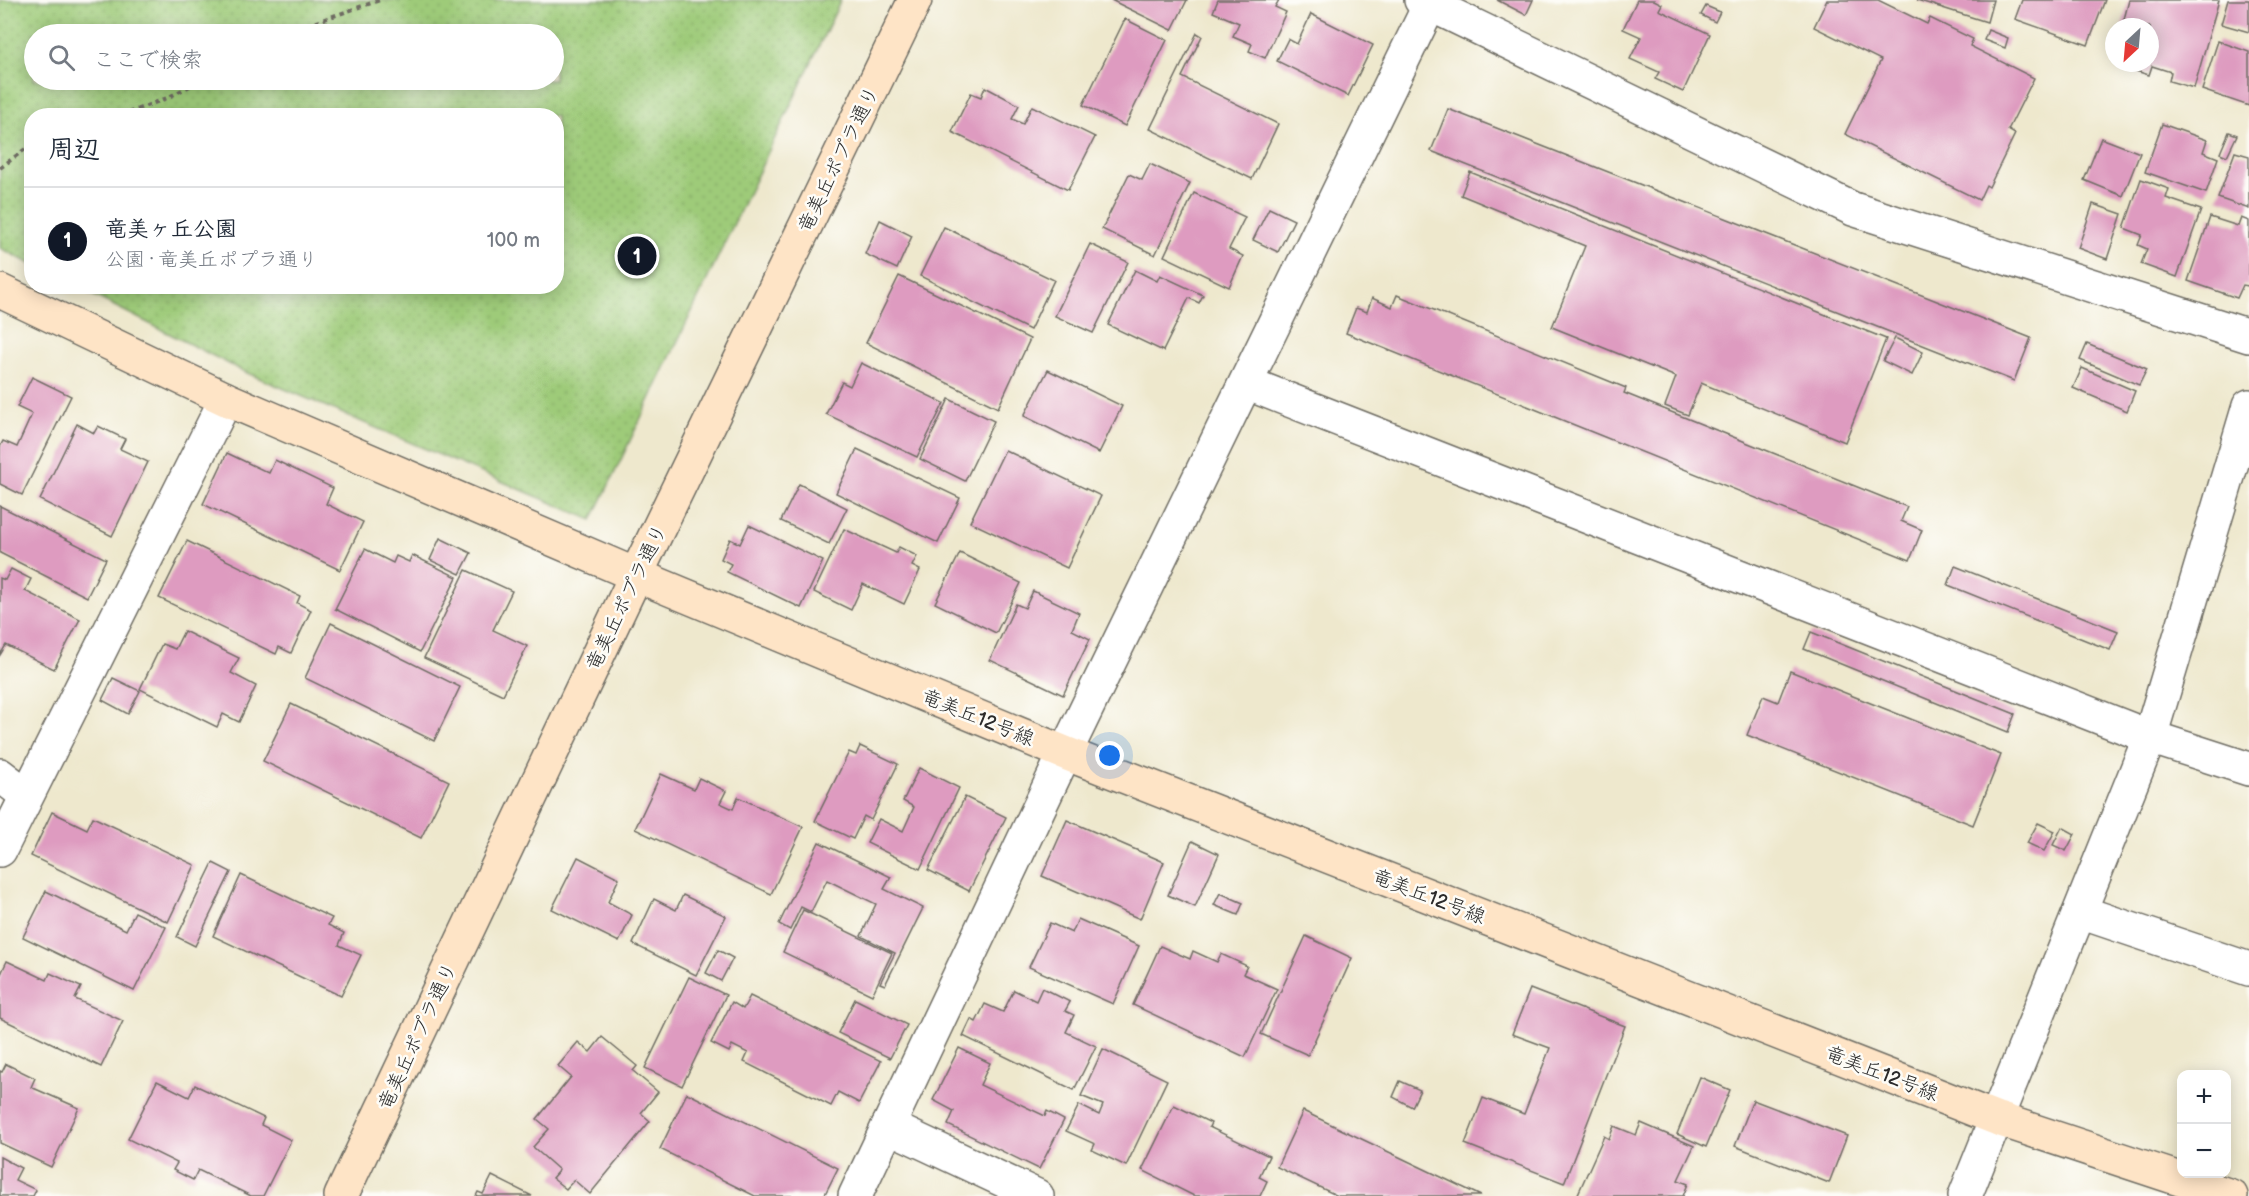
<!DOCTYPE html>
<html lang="ja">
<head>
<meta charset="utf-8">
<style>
	body { margin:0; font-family:"Balsamiq Sans","Klee One",sans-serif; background:#f6f6f7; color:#1f2937 }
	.controls { position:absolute; right:18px; bottom:18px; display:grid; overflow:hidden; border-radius:12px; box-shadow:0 3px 15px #0003 }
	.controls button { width:54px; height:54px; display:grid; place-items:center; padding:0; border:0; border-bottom:2px solid #e0e1e3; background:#fff; color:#1f2937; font:30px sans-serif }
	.compass { position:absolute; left:2105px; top:18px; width:54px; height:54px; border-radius:50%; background:#fff; box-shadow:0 3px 15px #0003; rotate:206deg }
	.you { position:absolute; left:1110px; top:756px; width:21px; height:21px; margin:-15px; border:4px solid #fff; border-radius:50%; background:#1a73e8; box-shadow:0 0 0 9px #1a73e833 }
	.badge { display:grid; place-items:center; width:39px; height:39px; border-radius:50%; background:#111827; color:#fff; font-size:20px; font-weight:700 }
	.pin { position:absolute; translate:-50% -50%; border:3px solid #fff; box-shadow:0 2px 6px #0006 }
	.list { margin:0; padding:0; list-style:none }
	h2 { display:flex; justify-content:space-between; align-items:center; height:78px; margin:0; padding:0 24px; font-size:26px }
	h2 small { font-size:20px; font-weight:400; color:#747a83 }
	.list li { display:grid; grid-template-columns:39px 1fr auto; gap:18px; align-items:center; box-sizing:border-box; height:108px; padding:0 24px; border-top:2px solid #e0e1e3 }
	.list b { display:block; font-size:22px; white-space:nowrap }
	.list p { margin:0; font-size:20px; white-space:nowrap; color:#747a83 }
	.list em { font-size:20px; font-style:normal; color:#747a83 }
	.icon { flex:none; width:33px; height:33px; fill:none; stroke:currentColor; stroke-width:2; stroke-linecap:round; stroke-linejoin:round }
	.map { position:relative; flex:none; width:2249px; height:1196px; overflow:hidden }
	.search { position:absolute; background:#fff; box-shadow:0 3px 15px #0003; left:24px; top:24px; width:540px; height:66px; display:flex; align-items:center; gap:15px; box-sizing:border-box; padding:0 21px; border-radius:33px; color:#747a83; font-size:22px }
	.panel { position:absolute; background:#fff; box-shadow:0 3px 15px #0003; left:24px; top:108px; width:540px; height:186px; border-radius:24px }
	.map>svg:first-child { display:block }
</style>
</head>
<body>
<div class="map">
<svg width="2249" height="1196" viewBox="0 0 2249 1196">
	<defs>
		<pattern id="grass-dots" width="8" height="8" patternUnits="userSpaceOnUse" patternTransform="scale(1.5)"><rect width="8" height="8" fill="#9ecb79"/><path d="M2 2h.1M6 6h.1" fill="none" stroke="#88ae69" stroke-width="1.8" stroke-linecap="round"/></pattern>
	</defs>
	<rect width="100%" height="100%" fill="#fdfcf7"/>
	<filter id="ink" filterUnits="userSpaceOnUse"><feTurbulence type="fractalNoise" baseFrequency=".0167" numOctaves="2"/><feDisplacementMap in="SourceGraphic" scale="12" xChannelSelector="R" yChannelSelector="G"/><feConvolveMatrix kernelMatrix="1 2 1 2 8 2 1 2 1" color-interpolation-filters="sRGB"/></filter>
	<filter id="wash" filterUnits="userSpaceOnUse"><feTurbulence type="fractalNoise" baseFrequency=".008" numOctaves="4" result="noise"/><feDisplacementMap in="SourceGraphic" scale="24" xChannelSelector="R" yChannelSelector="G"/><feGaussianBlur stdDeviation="1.35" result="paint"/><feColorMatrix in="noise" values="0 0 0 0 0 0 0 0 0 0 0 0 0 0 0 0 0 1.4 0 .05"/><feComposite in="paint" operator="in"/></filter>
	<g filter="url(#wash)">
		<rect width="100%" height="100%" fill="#eee8cd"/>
		<path fill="url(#grass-dots)" stroke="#647b52" stroke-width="1.5" fill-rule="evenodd" d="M0,0h841l-249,520 -347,-148 -168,-85 479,-1v-170h-524l-1,148 -31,-16zM34,34h520v46h-520z"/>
		<g id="blocks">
			<g fill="#de9bc0">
				<polygon points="1111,0 1187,0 1172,30"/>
				<polygon points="1218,0 1279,0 1275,7 1286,12 1265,58 1249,51 1252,44 1233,36 1239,23 1213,12"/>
				<polygon points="1497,0 1533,0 1526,15"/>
				<polygon points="1637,0 1654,0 1662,4 1659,10 1710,34 1683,92 1655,79 1659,72 1630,59 1641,37 1623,29"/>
				<polygon points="1827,0 1878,0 1927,24 1930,18 1973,39 1970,46 2034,78 2008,130 2015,134 1989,187 1986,185 1979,200 1845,134 1881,60 1814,27"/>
				<polygon points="1917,0 1993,0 1987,22"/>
				<polygon points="2022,0 2105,0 2088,45 2015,19"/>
				<polygon points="2129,0 2219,0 2194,88 2169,81 2171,72 2152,66 2149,75 2123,67 2125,63 2150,63 2150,27 2122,27"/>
				<polygon points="2228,0 2249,0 2249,32 2221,24"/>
				<polygon points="1706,6 1720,12 1715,22 1701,15"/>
				<polygon points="1311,14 1373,45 1348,96 1277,61 1288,39 1297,44"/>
				<polygon points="1125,19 1167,40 1125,126 1083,105"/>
				<polygon points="1988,30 2008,38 2005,48 1984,40"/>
				<polygon points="1197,33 1202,36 1182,77 1278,124 1252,179 1150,129"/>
				<polygon points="2218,41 2249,52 2249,106 2202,90"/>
				<polygon points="985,87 1019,105 1012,119 1023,124 1032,106 1095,137 1068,190 952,132 971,93 981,97"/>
				<polygon points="1448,109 2031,338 2014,381 1431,151"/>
				<polygon points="2162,124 2207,140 2203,152 2218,158 2206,193 2145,172"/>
				<polygon points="2229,132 2237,135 2227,156 2220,153"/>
				<polygon points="2101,138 2140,153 2123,196 2084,180"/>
				<polygon points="2235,152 2249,156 2249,209 2218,198"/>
				<polygon points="1150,164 1190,183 1155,255 1102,229 1129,174 1142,180"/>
				<polygon points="1470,172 1886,339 1845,442 1701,383 1688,415 1665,406 1676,377 1552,327 1585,246 1461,195"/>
				<polygon points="2141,179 2169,189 2166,198 2201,210 2177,277 2141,264 2147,249 2138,245 2142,235 2124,228"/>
				<polygon points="1194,193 1245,217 1229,249 1243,256 1229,287 1164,256"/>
				<polygon points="2093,204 2122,214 2107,259 2078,248"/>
				<polygon points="1269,208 1294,220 1278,252 1253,240"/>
				<polygon points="2210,217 2238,226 2241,218 2249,221 2249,284 2248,286 2243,285 2237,298 2188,281"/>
				<polygon points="880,220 912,236 897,269 865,254"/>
				<polygon points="944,227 1054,280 1030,330 920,276"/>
				<polygon points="1090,244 1128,262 1093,333 1055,316"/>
				<polygon points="1135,270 1157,281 1160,275 1203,295 1199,303 1189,298 1163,351 1108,325"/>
				<polygon points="899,276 1030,339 998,408 866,343"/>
				<polygon points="1397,295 1626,388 1624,393 1907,507 1901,521 1922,530 1910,560 1346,333 1356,308 1367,312 1372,298 1392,307"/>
				<polygon points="1895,338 1923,352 1912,375 1883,361"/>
				<polygon points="2087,344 2147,369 2139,385 2080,360"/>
				<polygon points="861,363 944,403 917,457 826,414 842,382 850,386"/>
				<polygon points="2082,368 2135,391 2127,411 2073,388"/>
				<polygon points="1048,370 1122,406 1099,453 1024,416"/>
				<polygon points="32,377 71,396 22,495 0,484 0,447 3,441 17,447 32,414 17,407"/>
				<polygon points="949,399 994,421 965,481 920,459"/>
				<polygon points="77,424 94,433 98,426 125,439 120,449 148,462 112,536 40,500"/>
				<polygon points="857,449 960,498 938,543 836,493"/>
				<polygon points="1005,450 1101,496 1067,568 970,522"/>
				<polygon points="227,453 269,473 275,460 333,488 326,504 363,522 340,570 203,504"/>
				<polygon points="799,484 847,508 829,544 781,521"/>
				<polygon points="0,506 106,559 87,597 0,553"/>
				<polygon points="749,525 823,561 801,608 727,572 731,564 721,559 730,539 740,544"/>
				<polygon points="844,529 896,553 899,547 917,556 912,566 920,570 904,604 863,584 851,610 814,592"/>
				<polygon points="440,538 471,553 460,574 430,560"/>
				<polygon points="187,541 300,596 297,603 311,610 291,653 279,647 276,654 159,598"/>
				<polygon points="365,549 393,563 396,556 409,562 412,555 457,577 420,652 335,609"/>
				<polygon points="960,553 1021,583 996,633 935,603"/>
				<polygon points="1955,566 2118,631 2110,650 1948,585"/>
				<polygon points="11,569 31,579 25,591 80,619 54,669 6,645 0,655 0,578 5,580"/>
				<polygon points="466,570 512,591 493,630 527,646 503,695 424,658"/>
				<polygon points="1033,591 1079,613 1072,630 1090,639 1063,695 990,660 1016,604 1025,608"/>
				<polygon points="331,623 460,687 434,741 305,678"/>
				<polygon points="184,631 239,658 231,673 256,686 239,722 223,714 217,727 140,689 162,644 175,649"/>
				<polygon points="1811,632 2015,714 2008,732 1804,649"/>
				<polygon points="1790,671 2001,755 1973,825 1747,735 1763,696 1778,702"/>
				<polygon points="113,678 140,691 128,714 102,700"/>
				<polygon points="291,704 449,781 421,838 263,761"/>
				<polygon points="860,746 898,764 871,820 864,816 853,839 815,821 849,752 856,755"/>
				<polygon points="919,768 959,788 920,869 867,843 879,819 903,831 914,807 903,801"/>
				<polygon points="661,774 694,789 699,778 726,791 720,803 733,809 738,797 803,827 771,894 635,829"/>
				<polygon points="965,797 1006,817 969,891 928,870"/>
				<polygon points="52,812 87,829 93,817 195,865 168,922 31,856"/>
				<polygon points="1067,820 1164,862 1140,919 1042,876"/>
				<polygon points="2038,823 2055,831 2044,851 2027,843"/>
				<polygon points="2062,827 2075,834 2066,851 2053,845"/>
				<polygon points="1192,841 1219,854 1195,907 1168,895"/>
				<polygon points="819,842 891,877 884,889 923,908 885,985 880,983 895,953 861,936 876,904 827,880 811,912 801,907 790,930 779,924"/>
				<polygon points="578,857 619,878 608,902 632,915 619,942 552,909"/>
				<polygon points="213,863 231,872 195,946 177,937"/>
				<polygon points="241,875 332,918 328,925 344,933 339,945 361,955 341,996 213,936"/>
				<polygon points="46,891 126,930 135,912 166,927 134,991 23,937"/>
				<polygon points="1220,893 1243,903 1238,915 1214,905"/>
				<polygon points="683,895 726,916 696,975 633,944 654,899 676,910"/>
				<polygon points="803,910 892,953 872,995 783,952"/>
				<polygon points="1078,919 1139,946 1113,1004 1029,967 1050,923 1072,933"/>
				<polygon points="1306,936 1352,958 1308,1055 1261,1034"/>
				<polygon points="1160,946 1190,959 1193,951 1217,962 1221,954 1247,966 1243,974 1277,989 1245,1057 1133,1005"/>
				<polygon points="718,950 733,958 721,981 706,973"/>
				<polygon points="7,961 47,980 50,973 81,987 75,999 123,1021 101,1067 0,1018 0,976"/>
				<polygon points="689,977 726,995 682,1086 645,1068"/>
				<polygon points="1042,988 1070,1002 1065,1011 1074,1015 1066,1032 1096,1046 1074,1090 963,1036 971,1019 976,1022 985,1004 1003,1012 1014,990 1036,1001"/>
				<polygon points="1530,989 1625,1026 1564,1183 1465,1144 1483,1098 1524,1114 1550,1048 1512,1034"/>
				<polygon points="750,996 881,1061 859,1103 838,1092 831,1106 744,1062 748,1053 732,1045 729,1052 711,1043 732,1002 743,1009"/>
				<polygon points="855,999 907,1025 890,1058 838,1033"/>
				<polygon points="602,1037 637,1066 633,1071 658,1092 641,1113 650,1121 590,1194 574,1180 566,1189 552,1178 559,1170 533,1147 549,1129 537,1119 571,1077 558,1066 578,1042 590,1052"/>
				<polygon points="959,1048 990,1063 980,1085 1045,1116 1047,1111 1064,1120 1039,1169 948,1125 954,1111 933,1100"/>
				<polygon points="1103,1049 1167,1080 1126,1166 1092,1150 1095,1144 1066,1131 1079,1105 1099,1115 1103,1105 1081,1096"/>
				<polygon points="6,1064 35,1078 31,1087 79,1108 51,1167 0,1143 0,1071 2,1072"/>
				<polygon points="1700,1077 1730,1090 1706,1147 1677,1134"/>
				<polygon points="157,1081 189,1097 195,1085 264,1118 261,1125 291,1140 263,1196 251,1196 198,1170 193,1180 173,1170 177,1163 128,1139"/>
				<polygon points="1400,1081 1420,1090 1412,1107 1393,1097"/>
				<polygon points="687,1093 838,1168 824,1196 755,1196 660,1149"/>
				<polygon points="1753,1100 1847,1136 1829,1183 1735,1146"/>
				<polygon points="1174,1105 1211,1123 1209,1127 1269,1156 1259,1177 1267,1181 1260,1196 1194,1196 1142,1170"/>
				<polygon points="1303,1111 1481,1196 1338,1196 1277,1167"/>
				<polygon points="1641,1123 1694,1146 1678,1180 1688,1184 1683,1196 1577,1196 1604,1136 1609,1139 1614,1126 1636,1135"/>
				<polygon points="0,1157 21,1168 15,1180 36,1190 33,1196 0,1196"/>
				<polygon points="492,1176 532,1196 476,1196 478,1192 483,1194"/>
			</g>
		</g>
	</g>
	<g filter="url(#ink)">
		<use href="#blocks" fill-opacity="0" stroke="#6f6d64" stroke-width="1.5"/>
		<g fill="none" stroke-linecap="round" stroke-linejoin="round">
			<defs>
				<g id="street">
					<polyline points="1421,0 1853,209 2249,336"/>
					<polyline points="1246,383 2150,737 2249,769"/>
					<polyline points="0,775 26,795"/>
					<polyline points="0,850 226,399"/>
					<polyline points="2080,912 2249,969"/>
					<polyline points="888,1126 1037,1196"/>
					<polyline points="855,1196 1065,753 1432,0"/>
					<polyline points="1965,1196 2150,737 2249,406"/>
				</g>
				<g id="secondary">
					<polyline points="0,291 226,399 636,575 1065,753 1998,1119 2231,1196"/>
					<polyline points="341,1196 636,575 915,0"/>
				</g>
			</defs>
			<use href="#street" stroke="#6f6d64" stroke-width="36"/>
			<use href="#secondary" stroke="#6f6d64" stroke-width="36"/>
			<g stroke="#6f6d64" stroke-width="4" stroke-dasharray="4.5 4.5" stroke-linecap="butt">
				<polyline points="281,34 380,0"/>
				<polyline points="120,116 167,98 201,80"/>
				<polyline points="0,168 32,144"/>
			</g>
			<use href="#street" stroke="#fff" stroke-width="33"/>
			<use href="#secondary" stroke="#fee4c6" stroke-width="33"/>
		</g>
	</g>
	<g text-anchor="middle" stroke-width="5" stroke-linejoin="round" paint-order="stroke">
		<g font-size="20" fill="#2b2b2b" stroke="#fdfcf7">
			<text transform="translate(838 159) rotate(-64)" y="7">竜美丘ポプラ通り</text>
			<text transform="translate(626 597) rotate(-64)" y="7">竜美丘ポプラ通り</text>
			<text transform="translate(978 717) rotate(22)" y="7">竜美丘12号線</text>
			<text transform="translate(1429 896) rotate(21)" y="7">竜美丘12号線</text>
			<text transform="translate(417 1036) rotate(-65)" y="7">竜美丘ポプラ通り</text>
			<text transform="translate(1882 1073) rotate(21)" y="7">竜美丘12号線</text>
		</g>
	</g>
</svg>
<div class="controls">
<button>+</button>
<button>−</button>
</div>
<svg class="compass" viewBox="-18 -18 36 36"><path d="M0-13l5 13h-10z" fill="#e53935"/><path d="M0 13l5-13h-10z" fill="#747a83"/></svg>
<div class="you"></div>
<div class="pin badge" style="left:637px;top:256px">1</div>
<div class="search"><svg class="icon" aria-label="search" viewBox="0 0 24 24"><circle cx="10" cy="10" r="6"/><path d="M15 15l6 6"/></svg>ここで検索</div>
<section class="panel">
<h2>周辺<small></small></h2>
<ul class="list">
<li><span class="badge">1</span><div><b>竜美ヶ丘公園</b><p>公園 · 竜美丘ポプラ通り</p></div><em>100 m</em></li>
</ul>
</section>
</div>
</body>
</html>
